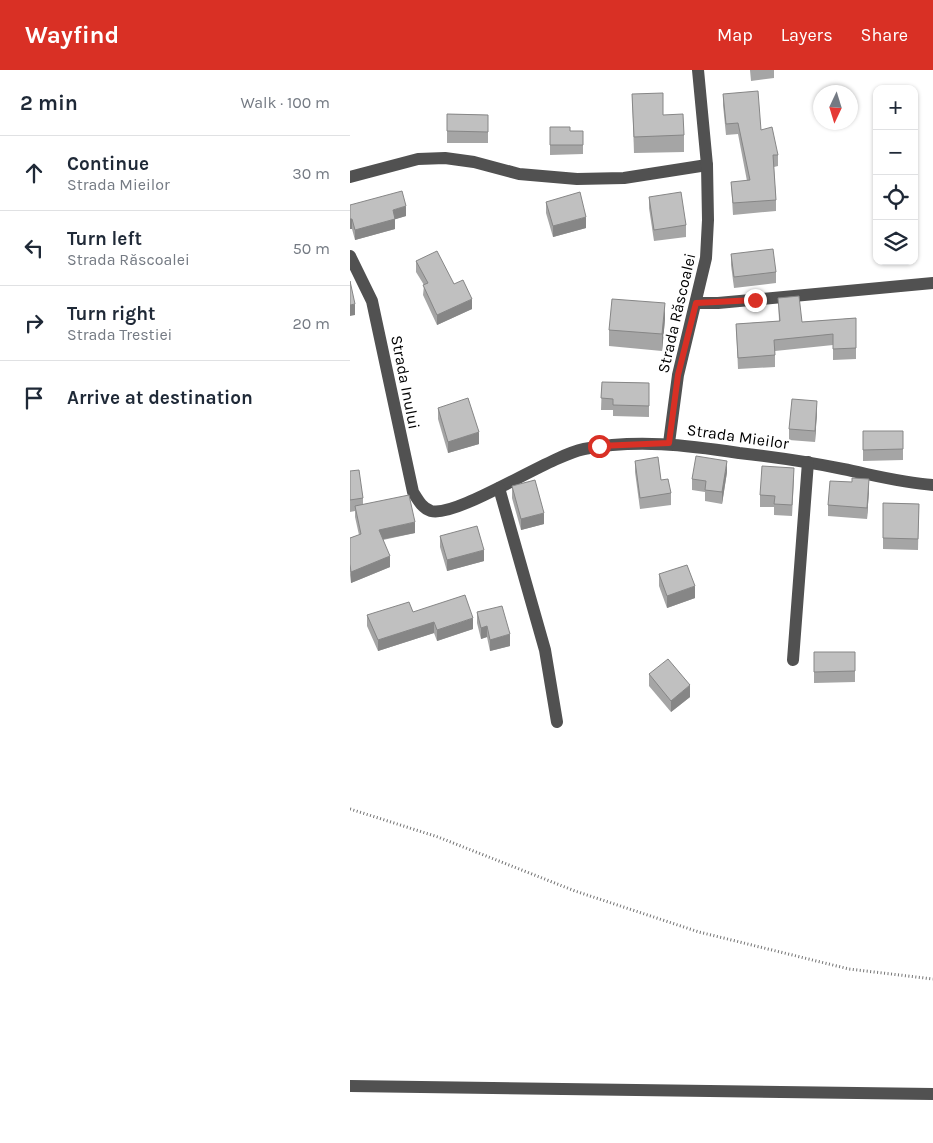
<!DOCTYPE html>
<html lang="en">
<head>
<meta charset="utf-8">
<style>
	body { margin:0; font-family:Karla,sans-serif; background:#f2f2f3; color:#1f2937 }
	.controls { position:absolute; right:15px; top:15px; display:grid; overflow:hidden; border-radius:10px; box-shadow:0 1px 4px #0004 }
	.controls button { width:45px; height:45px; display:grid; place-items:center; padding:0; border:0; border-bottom:1px solid #e0e1e3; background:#fff; color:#1f2937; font:25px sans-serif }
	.compass { position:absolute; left:463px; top:15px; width:45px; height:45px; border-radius:50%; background:#fff; box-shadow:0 1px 4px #0004; rotate:184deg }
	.stop { position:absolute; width:15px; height:15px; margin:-11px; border:4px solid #d93025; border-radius:50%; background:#fff }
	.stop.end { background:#d93025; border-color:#fff; box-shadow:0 1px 5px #0008 }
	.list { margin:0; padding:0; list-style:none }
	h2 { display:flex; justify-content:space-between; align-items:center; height:65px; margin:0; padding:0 20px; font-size:21px }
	h2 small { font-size:16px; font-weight:400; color:#747a83 }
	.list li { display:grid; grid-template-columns:32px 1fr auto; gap:15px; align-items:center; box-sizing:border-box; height:75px; padding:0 20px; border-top:1px solid #e0e1e3 }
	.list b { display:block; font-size:19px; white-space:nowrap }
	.list p { margin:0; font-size:16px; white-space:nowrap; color:#747a83 }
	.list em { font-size:16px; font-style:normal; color:#747a83 }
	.icon { flex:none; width:28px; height:28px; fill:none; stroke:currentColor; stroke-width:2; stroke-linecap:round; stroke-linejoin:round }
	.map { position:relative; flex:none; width:583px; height:1073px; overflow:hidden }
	header { display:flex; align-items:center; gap:30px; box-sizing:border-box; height:70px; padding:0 25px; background:#d93025; color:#fff }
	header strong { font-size:24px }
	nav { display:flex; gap:28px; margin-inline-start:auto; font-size:18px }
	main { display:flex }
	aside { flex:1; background:#fff }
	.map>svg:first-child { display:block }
</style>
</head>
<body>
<header>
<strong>Wayfind</strong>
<nav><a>Map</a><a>Layers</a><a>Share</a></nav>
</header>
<main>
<aside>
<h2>2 min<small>Walk · 100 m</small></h2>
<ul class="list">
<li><svg class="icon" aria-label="ahead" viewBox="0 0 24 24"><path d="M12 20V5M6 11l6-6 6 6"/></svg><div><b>Continue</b><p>Strada Mieilor</p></div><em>30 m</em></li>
<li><svg class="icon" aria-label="left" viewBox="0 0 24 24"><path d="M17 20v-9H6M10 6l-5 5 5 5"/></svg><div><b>Turn left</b><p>Strada Răscoalei</p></div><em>50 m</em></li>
<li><svg class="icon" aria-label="right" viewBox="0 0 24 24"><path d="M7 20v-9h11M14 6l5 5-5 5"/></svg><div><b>Turn right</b><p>Strada Trestiei</p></div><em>20 m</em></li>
<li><svg class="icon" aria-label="arrive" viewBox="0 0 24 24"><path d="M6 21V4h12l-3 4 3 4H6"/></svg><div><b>Arrive at destination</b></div></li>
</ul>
</aside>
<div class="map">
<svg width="583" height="1073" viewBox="0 0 583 1073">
	<rect width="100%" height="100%" fill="#fff"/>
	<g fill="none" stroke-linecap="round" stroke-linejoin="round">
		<polyline stroke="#737373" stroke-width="3" stroke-dasharray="1 2.5" stroke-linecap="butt" points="0,739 88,767 225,821 349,862 499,899 583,909"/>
		<g stroke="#515151" stroke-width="12">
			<polyline points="0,107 68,89 95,88 124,92 169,104 227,109 274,108 357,95"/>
			<path d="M0,186l22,45 41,191c5,8 9,16 18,19 26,7 118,-55 153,-62 52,-10 103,-4 155,4 35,4 70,9 104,16 30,6 60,14 90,16"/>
			<polyline points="347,233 368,233 583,213"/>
			<polyline points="319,373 328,305 356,188 358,150 357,95 348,0"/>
			<polyline points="149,418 195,580 207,652"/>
			<polyline points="443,590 458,392"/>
			<polyline points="0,1016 583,1024"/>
		</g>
	</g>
	<g fill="#a5a5a5">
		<polygon points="400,0 424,0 424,8 401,11"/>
		<polygon points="282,24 313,45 334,65 334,82 284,83"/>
		<polygon points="373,24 411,60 428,85 428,96 424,97 426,130 426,141 383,145 381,112 397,111 388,64 376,65 373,35"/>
		<polygon points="97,44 138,45 138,73 97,73"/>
		<polygon points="200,57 220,61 233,61 233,84 200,85"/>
		<polygon points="299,127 336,155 336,167 304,171 299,138"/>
		<polygon points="196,132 236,158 203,167 196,143"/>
		<polygon points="0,135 56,146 45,149 45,159 5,170 2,159 0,159"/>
		<polygon points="381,184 426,202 426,213 384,218 381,195"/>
		<polygon points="66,191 104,214 122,239 87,255 73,225 74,215 66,202"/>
		<polygon points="428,228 452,252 506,248 506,289 483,290 483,275 425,281 425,297 388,299 386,254 429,251"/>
		<polygon points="315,249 312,281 259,276 259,260"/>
		<polygon points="252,312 299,313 299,347 263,346 263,340 251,340"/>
		<polygon points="88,338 129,374 98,383 88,349"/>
		<polygon points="467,342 465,372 439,370 439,359"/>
		<polygon points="513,361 553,361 553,390 513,391"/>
		<polygon points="285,391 311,410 321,423 321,435 290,439 285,402"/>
		<polygon points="0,401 13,428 13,434 65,463 33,470 40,497 1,513 0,505 0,468 9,465 5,447 5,441 0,442"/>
		<polygon points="377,402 372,434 355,431 355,422 342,420 342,409"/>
		<polygon points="444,409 442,446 424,445 424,437 410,437 410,425"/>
		<polygon points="162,416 194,454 171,460 162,428"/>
		<polygon points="519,420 517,449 478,446 478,435"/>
		<polygon points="533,433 569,434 568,480 533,479"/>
		<polygon points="90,466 134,491 97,501 90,477"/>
		<polygon points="309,504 345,528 317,538 309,516"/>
		<polygon points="63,542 123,559 87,571 84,563 28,581 17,556 17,545"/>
		<polygon points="127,542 160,576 140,581 137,567 131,569 127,553"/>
		<polygon points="464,582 505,582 505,612 464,613"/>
		<polygon points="299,604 340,627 321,642 299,616"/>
	</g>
	<g fill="#868686">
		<polygon points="56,136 56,146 43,150 43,140"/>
		<polygon points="236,147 236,158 203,167 203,156"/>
		<rect x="0" y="149" width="2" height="10"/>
		<polygon points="45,149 45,159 5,170 5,160"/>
		<polygon points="122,229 122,239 87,255 87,245"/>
		<polygon points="315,233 315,249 312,281 312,264"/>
		<polygon points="5,234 5,245 0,246 0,235"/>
		<polygon points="467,331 467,342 465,372 465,361"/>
		<polygon points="129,362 129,374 98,383 98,372"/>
		<polygon points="377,391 377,402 372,434 372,422"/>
		<polygon points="519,409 519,420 517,449 517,438"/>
		<polygon points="194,443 194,454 171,460 171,449"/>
		<polygon points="65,452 65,463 29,470 29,460"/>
		<polygon points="134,480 134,491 97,501 97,490"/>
		<polygon points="40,486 40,497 1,513 1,502"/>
		<polygon points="345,516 345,528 317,538 317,526"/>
		<polygon points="123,548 123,559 87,571 87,560"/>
		<polygon points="84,552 84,563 28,581 28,570"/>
		<polygon points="137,556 137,567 131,569 131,558"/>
		<polygon points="160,564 160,576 140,581 140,570"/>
		<polygon points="340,615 340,627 321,642 321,631"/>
	</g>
	<g fill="#c0c0c0" stroke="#868686">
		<polygon points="408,21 411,60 422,57 428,85 423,85 426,130 383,133 381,112 400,110 388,53 376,54 373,24"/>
		<polygon points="313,23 313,45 333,44 334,65 284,67 282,24"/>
		<polygon points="97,44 138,45 138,62 97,61"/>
		<polygon points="200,57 220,57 220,61 233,61 233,75 200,75"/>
		<polygon points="52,121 56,136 43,140 45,149 5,160 2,149 0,149 0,135"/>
		<polygon points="230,122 236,147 203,156 196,132"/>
		<polygon points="331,122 336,155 304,160 299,127"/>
		<polygon points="423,179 426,202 384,207 381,184"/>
		<polygon points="87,181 104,214 113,210 122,229 87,245 73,215 78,213 66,191"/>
		<polygon points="0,211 5,234 0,235"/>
		<polygon points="449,226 452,252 506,248 506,278 483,279 483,264 424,270 425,285 388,288 386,254 430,251 428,228"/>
		<polygon points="262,229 315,233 312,264 259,260"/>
		<polygon points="252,312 299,313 299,336 263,335 263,329 251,328"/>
		<polygon points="118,328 129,362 98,372 88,338"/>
		<polygon points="442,329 467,331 465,361 439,359"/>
		<polygon points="513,361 553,361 553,379 513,380"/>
		<polygon points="346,386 377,391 372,422 355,420 356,411 342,409"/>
		<polygon points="308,387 311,410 318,409 321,423 290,428 285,391"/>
		<polygon points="412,396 444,398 442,435 424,434 425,426 410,425"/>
		<polygon points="9,400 13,428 0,430 0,401"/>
		<polygon points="502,408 519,409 517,438 478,435 480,411 502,412"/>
		<polygon points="185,410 194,443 171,449 162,416"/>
		<polygon points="59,425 65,452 29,460 40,486 1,502 0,494 0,468 11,464 5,436"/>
		<polygon points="533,433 569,434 568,469 533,468"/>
		<polygon points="127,456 134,480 97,490 90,466"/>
		<polygon points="337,495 345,516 317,526 309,504"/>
		<polygon points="115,525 123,548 87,560 84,552 28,570 17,545 59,532 63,542"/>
		<polygon points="152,536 160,564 140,570 137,556 131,558 127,542"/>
		<polygon points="464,582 505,582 505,601 464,602"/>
		<polygon points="318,589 340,615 321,631 299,604"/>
	</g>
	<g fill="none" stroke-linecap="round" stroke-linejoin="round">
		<polyline stroke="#d93025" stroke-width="6" points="249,376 319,373 328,305 346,233 405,230"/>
	</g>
	<g text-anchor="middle" stroke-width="4.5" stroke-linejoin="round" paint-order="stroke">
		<g font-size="16" fill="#000" stroke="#fff">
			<text transform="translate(326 243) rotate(-77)" y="6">Strada Răscoalei</text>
			<text transform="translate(56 312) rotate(79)" y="6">Strada Inului</text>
			<text transform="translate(388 366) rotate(8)" y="6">Strada Mieilor</text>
		</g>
	</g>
</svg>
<div class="controls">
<button>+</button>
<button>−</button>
<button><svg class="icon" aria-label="locate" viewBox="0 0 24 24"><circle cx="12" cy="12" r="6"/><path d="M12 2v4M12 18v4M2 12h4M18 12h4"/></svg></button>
<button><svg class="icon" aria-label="layers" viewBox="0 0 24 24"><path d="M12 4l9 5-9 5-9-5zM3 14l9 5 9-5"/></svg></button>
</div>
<svg class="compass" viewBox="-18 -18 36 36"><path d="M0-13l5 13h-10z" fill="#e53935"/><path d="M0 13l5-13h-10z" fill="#747a83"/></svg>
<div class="stop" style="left:249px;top:376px"></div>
<div class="stop end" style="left:405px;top:230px"></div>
</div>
</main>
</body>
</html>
